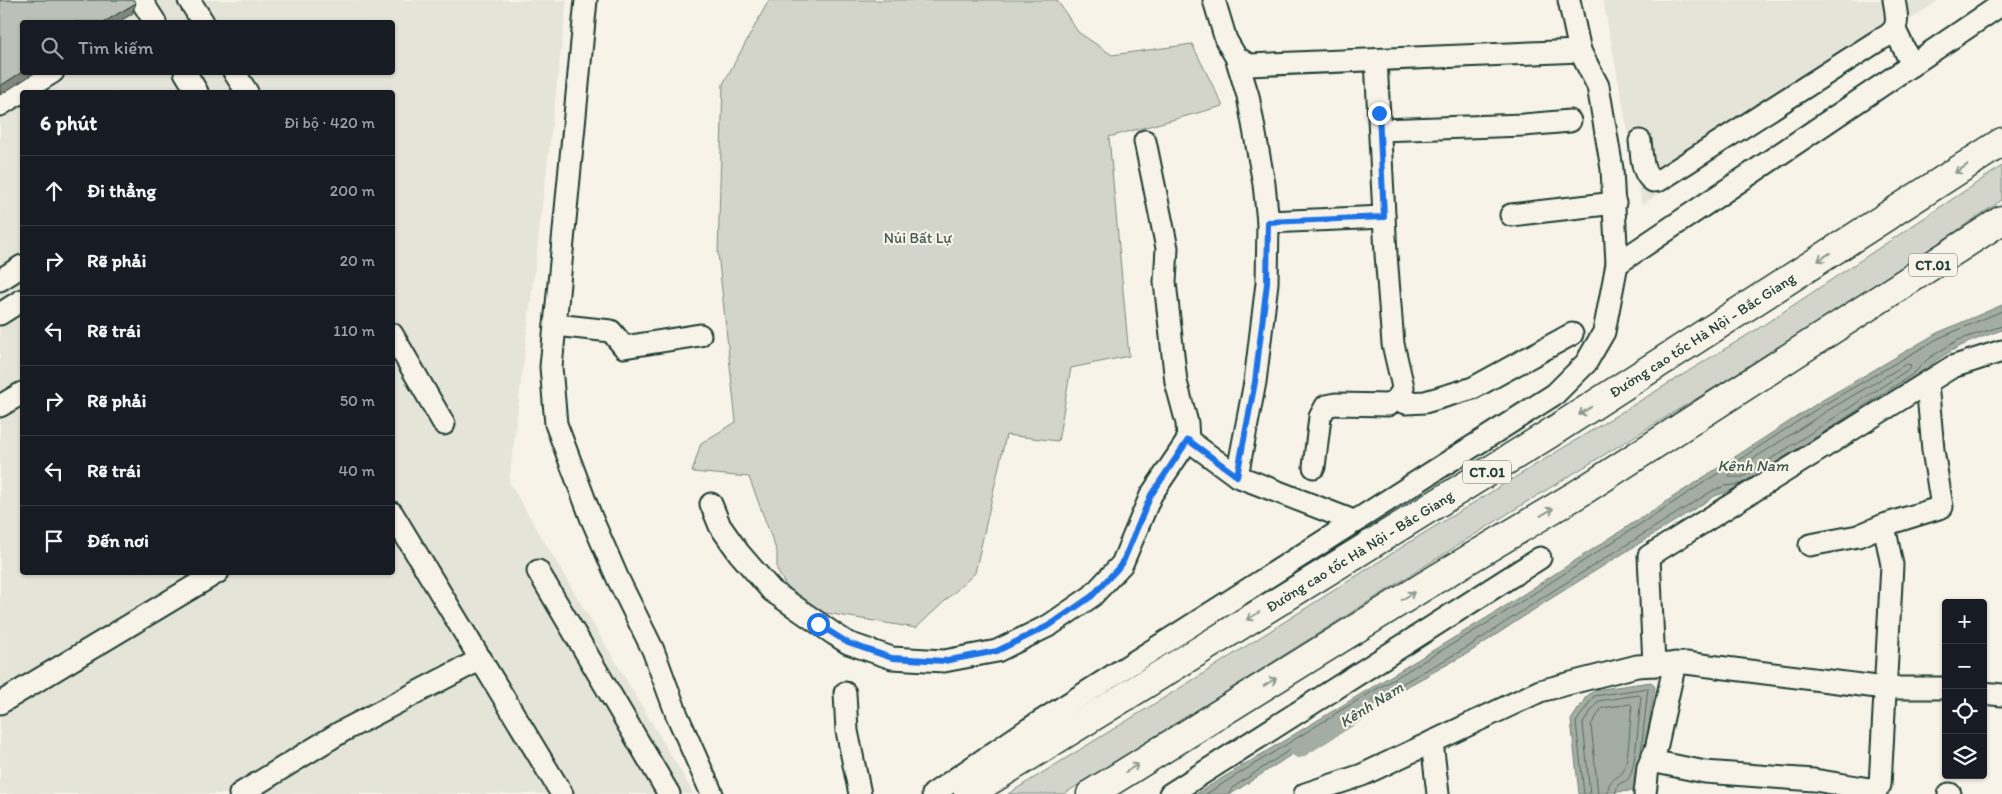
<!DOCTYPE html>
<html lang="vi">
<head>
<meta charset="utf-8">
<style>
	body { margin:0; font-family:Itim,sans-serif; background:#242831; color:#f1f3f6 }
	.controls { position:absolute; right:15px; bottom:15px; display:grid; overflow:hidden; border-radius:5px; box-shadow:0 1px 4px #0004 }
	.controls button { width:45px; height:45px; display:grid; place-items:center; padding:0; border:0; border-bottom:1px solid #363941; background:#171b24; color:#f1f3f6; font:25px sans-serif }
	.stop { position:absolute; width:15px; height:15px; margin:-11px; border:4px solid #1a73e8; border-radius:50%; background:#fff }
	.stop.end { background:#1a73e8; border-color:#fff; box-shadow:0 1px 5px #0008 }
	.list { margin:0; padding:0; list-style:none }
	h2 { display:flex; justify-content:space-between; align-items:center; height:65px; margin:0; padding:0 20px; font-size:21px }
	h2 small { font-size:16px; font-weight:400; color:#9ea1a6 }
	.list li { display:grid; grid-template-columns:32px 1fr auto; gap:15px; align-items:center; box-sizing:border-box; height:70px; padding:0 20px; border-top:1px solid #363941 }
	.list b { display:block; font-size:19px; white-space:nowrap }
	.list em { font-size:16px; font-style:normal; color:#9ea1a6 }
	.icon { flex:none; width:28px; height:28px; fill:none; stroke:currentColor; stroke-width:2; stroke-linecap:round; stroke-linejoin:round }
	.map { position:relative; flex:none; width:2002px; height:794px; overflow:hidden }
	.search { position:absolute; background:#171b24; box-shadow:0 1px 4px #0004; left:20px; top:20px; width:375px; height:55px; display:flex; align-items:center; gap:12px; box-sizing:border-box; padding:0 18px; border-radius:5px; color:#9ea1a6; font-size:19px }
	.panel { position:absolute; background:#171b24; box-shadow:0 1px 4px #0004; left:20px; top:90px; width:375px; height:485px; border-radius:5px }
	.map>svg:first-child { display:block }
</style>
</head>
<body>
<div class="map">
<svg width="2002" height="794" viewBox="0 0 2002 794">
	<rect width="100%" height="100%" fill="#f7f3e8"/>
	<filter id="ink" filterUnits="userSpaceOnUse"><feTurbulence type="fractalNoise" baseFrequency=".02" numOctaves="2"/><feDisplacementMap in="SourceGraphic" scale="10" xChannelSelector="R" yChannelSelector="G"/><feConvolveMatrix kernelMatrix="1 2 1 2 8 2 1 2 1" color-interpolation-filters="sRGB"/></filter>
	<g filter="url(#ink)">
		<g fill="#e5e4d9" fill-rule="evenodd">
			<path d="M0,0h567l-58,482 185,312h-694zM22,22h370v50h-370zM22,92h370v480h-370z"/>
			<polygon points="1603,0 1939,0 1642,205"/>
		</g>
		<g fill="#d3d5ca" stroke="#79897f">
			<polygon points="769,0 1057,0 1078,32 1112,55 1192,44 1223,106 1109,137 1129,356 1071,368 1058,441 1006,435 975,573 916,628 802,609 794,600 777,570 777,552 749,477 692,472 701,443 736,422 718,253 723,84"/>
			<polygon points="2002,166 2002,200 1906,265 1763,358 1520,506 1064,794 1008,794 1193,680 1421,535 1759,328"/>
		</g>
		<g fill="#a4ada3" stroke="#6f8077">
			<path d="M2002,305v25c-37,13 -57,20 -86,48l-178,110 -23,8 -168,105 -77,51 -133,73 -106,69h-35l297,-180 328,-213 116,-68z"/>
			<polygon points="1651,682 1655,687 1650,715 1648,748 1636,789 1633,791 1579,794 1571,720 1586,697 1595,690"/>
		</g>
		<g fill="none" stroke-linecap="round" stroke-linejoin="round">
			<g stroke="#546a60" stroke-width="1">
				<polygon points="1907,364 1911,365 1909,369 1743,477 1729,477 1730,474 1827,411"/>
				<polyline points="1800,448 1913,374 1929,358 1958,340 2002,326"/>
				<polyline points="1742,484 1725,486 1712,491 1545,596 1468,647 1336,720 1332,719 1333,715 1496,618 1823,405 1939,338 2002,311"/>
				<polyline points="1206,794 1329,718 1332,719 1332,722 1232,788 1229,794"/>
				<polyline points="1584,794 1576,722 1594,696 1648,688 1641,753"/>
				<path d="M1590,794l-7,-71 15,-22 41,-6 2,2c-2,15 -5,74 -13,82 -3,3 -7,3 -10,6l-3,9"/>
				<path d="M1598,794l-7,-69 11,-17 28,-4 2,2c-2,13 -3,59 -10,67 -7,8 -14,4 -14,21"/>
			</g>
			<polyline stroke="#a4ada3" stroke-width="18" points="1299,749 1366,707"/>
			<defs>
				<g id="minor">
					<polyline points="141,0 155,22"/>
					<polyline points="189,0 203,22"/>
					<polyline points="586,0 551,367 556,424 591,517 618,579 653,650 677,715 712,794"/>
					<polyline points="1214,0 1226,40 1236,57 1248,96 1264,184 1268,222 1267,283 1255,382 1237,476"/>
					<polyline points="1895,30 1912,65"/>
					<polyline points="1236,57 1249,65 1580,51"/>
					<polyline points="185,72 197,92"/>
					<polyline points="234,72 247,92"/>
					<polyline points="0,105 53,72"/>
					<polyline points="1380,130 1524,125 1570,121"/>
					<polyline points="1145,141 1167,248 1165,282 1176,382 1187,423 1188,440 1237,476 1356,522"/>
					<path d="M1640,141c2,14 1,32 13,40l7,-1 219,-140c21,-9 19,-19 15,-40"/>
					<polyline points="1511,215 1615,203"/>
					<polyline points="1268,222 1384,217"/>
					<polyline points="1617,264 2002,4"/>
					<polyline points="0,280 22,266"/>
					<polyline points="0,314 22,300"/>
					<polyline points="555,325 611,331 624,347 700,335"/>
					<polyline points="392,334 444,424"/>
					<polyline points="1396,400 1406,403 1425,402 1473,388 1572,334"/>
					<polyline points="0,406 22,393"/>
					<polyline points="1314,467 1320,417 1326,406 1336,404 1388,405 1396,400 1401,393 1403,387 1393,344 1386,254 1376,60"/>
					<polyline points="711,504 720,526 739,553 772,591 834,634 848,643 892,658 944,661 997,651 1050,625 1092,596 1122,564 1151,495 1188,440"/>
					<polyline points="392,513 562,794"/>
					<polyline points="1810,545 1858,536 1884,525 1942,507 1933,450 1927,383"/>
					<polyline points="538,571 669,794"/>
					<polyline points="1654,665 1649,556 1952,367 2002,351"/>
					<polyline points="845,693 847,731 860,794"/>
					<polyline points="1983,693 2002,695"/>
					<polyline points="0,703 218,572"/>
					<polyline points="1432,742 1438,794"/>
					<polyline points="1651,761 1705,772 1814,780 1876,790"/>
					<polyline points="240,794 341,732 481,659"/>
					<polyline points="933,794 1027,730 1555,394 1586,363 1604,332 1617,264 1612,169 1598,86 1580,51 1569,0"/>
					<polyline points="1170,794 1540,558"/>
					<polyline points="1305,794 1362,775 1540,691 1637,666 1686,663 1885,688 1946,688"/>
					<polyline points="1645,794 1648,767 1656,749 1675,663"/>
					<polyline points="1875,794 1876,790 1880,785 1892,565 1884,525"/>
					<polyline points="1949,794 1950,794"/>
				</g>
				<g id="highway">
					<path id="s1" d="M968,794l581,-360 453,-292"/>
					<polyline points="1091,794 1426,585 1581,492 2002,220"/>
				</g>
			</defs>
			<use href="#minor" stroke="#1f3d34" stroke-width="25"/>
			<use href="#highway" stroke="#1f3d34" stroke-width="31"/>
			<use href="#minor" stroke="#f7f3e8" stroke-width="21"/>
			<use href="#highway" stroke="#f7f3e8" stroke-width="28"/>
		</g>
		<g fill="#83877f" stroke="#1f3d34">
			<polygon points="136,3 132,14 118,22 104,22"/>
			<polygon points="22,72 36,72 0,95 0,86"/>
		</g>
		<polygon fill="#bbc1b6" stroke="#1f3d34" points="0,0 134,0 136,3 104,22 22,22 22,72 0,86"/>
		<defs><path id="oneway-shaft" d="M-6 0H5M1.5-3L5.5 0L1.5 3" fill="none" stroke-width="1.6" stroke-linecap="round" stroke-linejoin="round" transform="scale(1.25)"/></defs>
		<g stroke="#8b988e">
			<use href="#oneway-shaft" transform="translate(1961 169) rotate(147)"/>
			<use href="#oneway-shaft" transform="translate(1824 257) rotate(147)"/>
			<use href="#oneway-shaft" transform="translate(1585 411) rotate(147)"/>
			<use href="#oneway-shaft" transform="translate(1547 512) rotate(-31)"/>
			<use href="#oneway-shaft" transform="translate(1408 596) rotate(-32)"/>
			<use href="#oneway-shaft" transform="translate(1253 616) rotate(148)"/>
			<use href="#oneway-shaft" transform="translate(1270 682) rotate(-32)"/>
			<use href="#oneway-shaft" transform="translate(1132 768) rotate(-32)"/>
		</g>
	</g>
	<g fill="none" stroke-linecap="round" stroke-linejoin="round" filter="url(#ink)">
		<polyline stroke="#1a73e8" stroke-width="6" points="818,624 848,643 892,658 944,661 997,651 1050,625 1092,596 1122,564 1151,495 1188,440 1237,476 1255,382 1267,283 1268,222 1384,217 1379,113"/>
	</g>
	<g text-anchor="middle" stroke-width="4.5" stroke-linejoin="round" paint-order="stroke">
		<g fill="#f7f3e8" stroke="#60746a" stroke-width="1">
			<rect x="1909" y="253.5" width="48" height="23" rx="4"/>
			<rect x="1463" y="460.5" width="48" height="23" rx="4"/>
		</g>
		<g font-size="14" font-weight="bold" fill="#1f3d34">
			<text x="1933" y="270">CT.01</text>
			<text x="1487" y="477">CT.01</text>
		</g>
		<g font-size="15" fill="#435b52" stroke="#f7f3e8">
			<text x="918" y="243">Núi Bất Lự</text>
		</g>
		<g font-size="15" fill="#1f3d34" stroke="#f7f3e8">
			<text dy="5" stroke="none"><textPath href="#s1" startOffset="866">Đường cao tốc Hà Nội - Bắc Giang</textPath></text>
			<text dy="5" stroke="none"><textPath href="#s1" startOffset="461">Đường cao tốc Hà Nội - Bắc Giang</textPath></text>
		</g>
		<g font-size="16" font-style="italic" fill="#405950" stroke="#f7f3e8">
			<text x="1753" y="471">Kênh Nam</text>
			<text transform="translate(1371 704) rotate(-32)" y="6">Kênh Nam</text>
		</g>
	</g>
</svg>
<div class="controls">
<button>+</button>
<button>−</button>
<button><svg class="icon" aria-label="locate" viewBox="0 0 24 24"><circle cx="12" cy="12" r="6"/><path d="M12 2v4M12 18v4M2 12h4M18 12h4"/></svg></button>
<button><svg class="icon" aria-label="layers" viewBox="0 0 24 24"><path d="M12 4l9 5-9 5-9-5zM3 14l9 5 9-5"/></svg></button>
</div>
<div class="stop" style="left:818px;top:624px"></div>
<div class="stop end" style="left:1379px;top:113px"></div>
<div class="search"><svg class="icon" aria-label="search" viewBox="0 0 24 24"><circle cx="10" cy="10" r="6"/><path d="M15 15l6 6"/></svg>Tìm kiếm</div>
<section class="panel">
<h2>6 phút<small>Đi bộ · 420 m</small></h2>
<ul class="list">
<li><svg class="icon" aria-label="ahead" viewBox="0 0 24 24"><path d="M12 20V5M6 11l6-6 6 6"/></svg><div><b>Đi thẳng</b></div><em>200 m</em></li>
<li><svg class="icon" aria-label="right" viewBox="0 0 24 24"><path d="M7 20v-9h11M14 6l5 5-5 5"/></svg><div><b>Rẽ phải</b></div><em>20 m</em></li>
<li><svg class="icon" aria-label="left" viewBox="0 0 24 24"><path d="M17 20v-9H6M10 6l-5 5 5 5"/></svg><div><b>Rẽ trái</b></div><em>110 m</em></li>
<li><svg class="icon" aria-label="right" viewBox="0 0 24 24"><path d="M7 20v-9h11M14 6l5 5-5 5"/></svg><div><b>Rẽ phải</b></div><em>50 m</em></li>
<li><svg class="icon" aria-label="left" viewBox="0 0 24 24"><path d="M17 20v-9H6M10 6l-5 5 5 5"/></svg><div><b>Rẽ trái</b></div><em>40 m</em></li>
<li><svg class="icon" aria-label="arrive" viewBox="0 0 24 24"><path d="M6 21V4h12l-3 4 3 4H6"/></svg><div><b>Đến nơi</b></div></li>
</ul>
</section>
</div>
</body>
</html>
